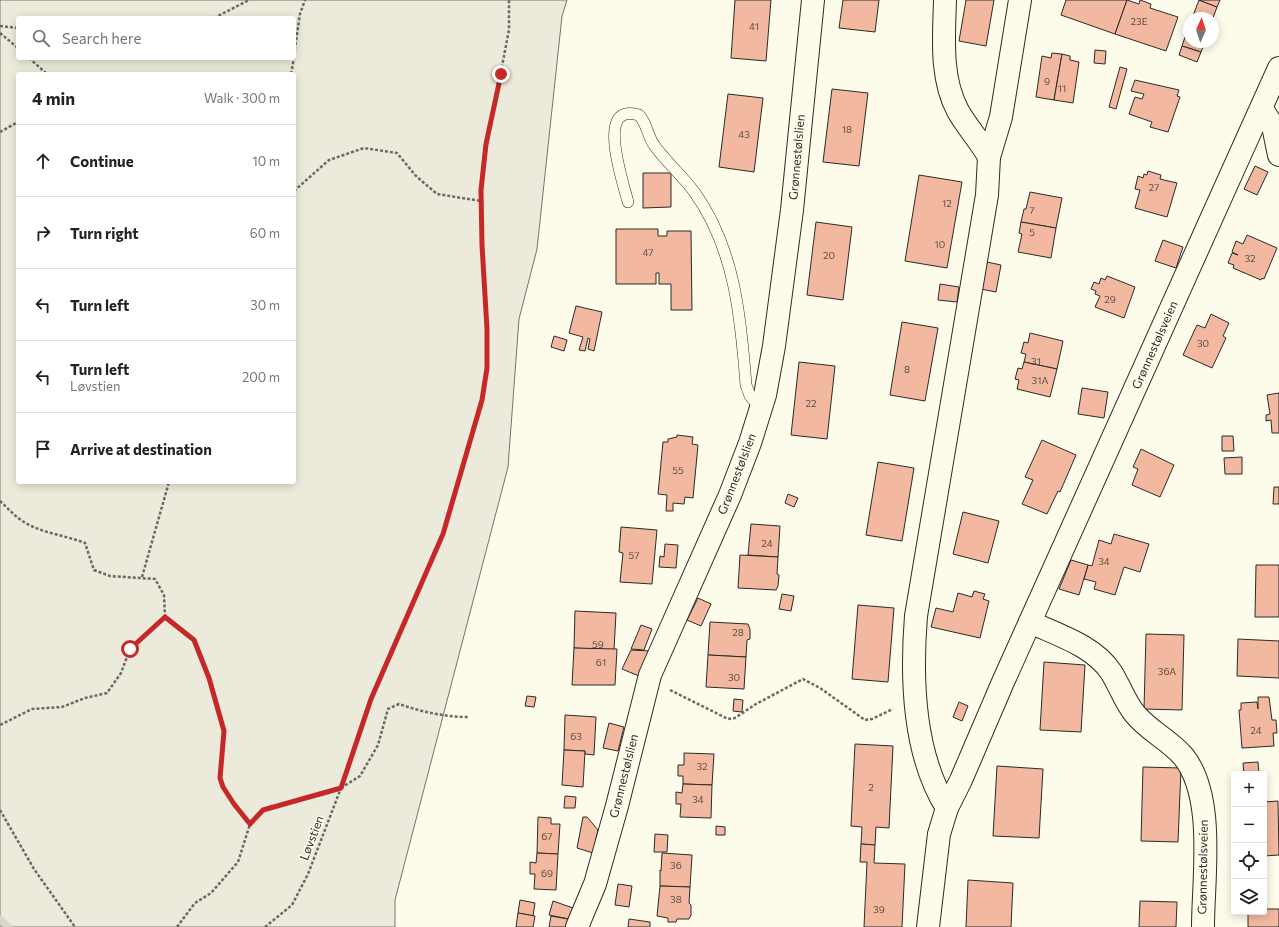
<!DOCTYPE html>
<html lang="en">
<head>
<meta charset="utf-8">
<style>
	body { margin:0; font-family:Commissioner,sans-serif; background:#f6f6f6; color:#222 }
	.controls { position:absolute; right:12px; bottom:12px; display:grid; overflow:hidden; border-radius:4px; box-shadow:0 2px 10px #0003 }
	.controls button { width:36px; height:36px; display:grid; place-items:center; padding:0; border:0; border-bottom:1px solid #e0e0e0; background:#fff; color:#222; font:20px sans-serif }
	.compass { position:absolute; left:1183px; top:12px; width:36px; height:36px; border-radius:50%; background:#fff; box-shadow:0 2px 10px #0003; rotate:3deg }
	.stop { position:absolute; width:12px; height:12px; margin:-9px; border:3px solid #c62828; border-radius:50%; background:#fff }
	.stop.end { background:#c62828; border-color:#fff; box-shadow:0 1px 4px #0008 }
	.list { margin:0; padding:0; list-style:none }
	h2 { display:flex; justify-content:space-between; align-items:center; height:52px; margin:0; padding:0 16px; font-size:17px }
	h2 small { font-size:13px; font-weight:400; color:#767676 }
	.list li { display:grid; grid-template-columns:26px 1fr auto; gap:12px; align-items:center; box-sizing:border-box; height:72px; padding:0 16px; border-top:1px solid #e0e0e0 }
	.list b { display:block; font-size:15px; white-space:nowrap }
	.list p { margin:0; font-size:13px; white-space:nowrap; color:#767676 }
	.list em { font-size:13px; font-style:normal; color:#767676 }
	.icon { flex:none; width:22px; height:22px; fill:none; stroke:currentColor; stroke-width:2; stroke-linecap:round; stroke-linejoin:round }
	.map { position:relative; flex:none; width:1279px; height:927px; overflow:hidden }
	.search { position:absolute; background:#fff; box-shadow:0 2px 10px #0003; left:16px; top:16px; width:280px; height:44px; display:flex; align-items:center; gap:10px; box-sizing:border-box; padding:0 14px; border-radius:4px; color:#767676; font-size:15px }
	.panel { position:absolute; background:#fff; box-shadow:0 2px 10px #0003; left:16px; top:72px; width:280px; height:412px; border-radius:4px }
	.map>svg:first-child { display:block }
</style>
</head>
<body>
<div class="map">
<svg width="1279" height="927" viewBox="0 0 1279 927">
	<rect width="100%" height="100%" fill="#fdfbea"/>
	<path fill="#ecebdb" stroke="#74746e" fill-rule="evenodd" d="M0,0h567l-5,16 -25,233 -18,70 -11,148 -113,433v27h-395zM18,18h276v40h-276zM18,74h276v408h-276z"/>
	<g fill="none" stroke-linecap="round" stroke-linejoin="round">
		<polyline stroke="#d8d7c9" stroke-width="7" points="0,919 9,927"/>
	</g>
	<g fill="#f2b8a0" stroke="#2b2b2b">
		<polygon points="735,0 771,0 766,61 731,58"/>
		<polygon points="843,0 879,0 875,32 839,28"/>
		<polygon points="966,0 994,0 986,46 959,41"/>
		<polygon points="1066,0 1127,0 1115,34 1061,15"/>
		<polygon points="1127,0 1139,4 1140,0 1151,4 1150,8 1178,17 1166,51 1115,34"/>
		<polygon points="1199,0 1217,7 1213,18 1194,13"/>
		<polygon points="1199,0 1220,0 1217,7"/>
		<polygon points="1194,13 1209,18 1192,18"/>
		<polygon points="1186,34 1189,35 1189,42 1205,42 1201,52 1182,46"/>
		<polygon points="1182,46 1201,52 1197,62 1179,55"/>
		<polygon points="1095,50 1106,51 1105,64 1094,63"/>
		<polygon points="1052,53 1062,54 1054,100 1036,97 1042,56 1051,58"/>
		<polygon points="1062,54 1070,56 1070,60 1079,62 1073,103 1054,100"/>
		<polygon points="1120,67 1127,69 1116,109 1109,107"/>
		<polygon points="1135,80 1179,90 1177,96 1180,97 1168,132 1150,127 1152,122 1129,114 1135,97 1142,99 1144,94 1131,91"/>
		<polygon points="832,89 868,93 859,166 823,162"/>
		<polygon points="728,94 763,98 754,172 719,167"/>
		<polygon points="1255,166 1268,172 1257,195 1244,189"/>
		<polygon points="1148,171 1161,175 1160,179 1177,183 1167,217 1135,208 1140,190 1135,189 1138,176 1143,178 1144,174 1147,175"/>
		<polygon points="643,173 671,173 671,207 643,208"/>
		<polygon points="919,175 962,182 947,268 905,261"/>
		<polygon points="1030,192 1062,198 1056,228 1021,222 1024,209 1026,209"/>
		<polygon points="816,222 852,227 843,300 807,295"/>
		<polygon points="1021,222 1056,228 1051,258 1018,252 1022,234 1019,233"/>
		<polygon points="616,229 658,229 658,236 667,236 667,231 691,231 692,310 671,310 671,284 659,284 659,273 656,273 656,284 616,284"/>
		<polygon points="1247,235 1277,248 1264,279 1262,278 1261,280 1233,268 1234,265 1228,263 1232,253 1238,255 1232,252 1236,241 1243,244"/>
		<polygon points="1163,240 1183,247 1176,268 1155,261"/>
		<polygon points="987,262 1001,265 996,292 981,289"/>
		<polygon points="1107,276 1135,287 1124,318 1095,307 1100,296 1095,294 1096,291 1091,289 1094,282 1099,284 1101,278 1105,280"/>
		<polygon points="940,284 959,287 957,302 938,300"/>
		<polygon points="576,306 602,312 594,351 588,349 590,339 588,338 585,351 579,350 583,337 569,333"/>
		<polygon points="1211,314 1229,323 1223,336 1226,338 1212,368 1183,355 1197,325 1205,328"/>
		<polygon points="902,322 938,328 925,401 890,395"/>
		<polygon points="1030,333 1063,341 1057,369 1024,362 1026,354 1021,353 1024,342 1028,343"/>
		<polygon points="554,336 567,340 564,351 551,347"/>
		<polygon points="799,362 835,366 827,439 791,435"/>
		<polygon points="1024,362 1057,369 1050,397 1017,389 1019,380 1015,379 1018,368 1022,369"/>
		<polygon points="1082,388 1108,392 1104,418 1078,414"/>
		<polygon points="1279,393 1279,433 1272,433 1271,420 1266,421 1266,415 1270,414 1267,395"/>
		<polygon points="677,435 693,437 692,444 698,445 693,498 685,497 684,504 673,503 673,511 666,511 667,495 658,494 663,442 668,442 668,439 677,437"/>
		<polygon points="1222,436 1233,436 1234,451 1222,451"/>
		<polygon points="1042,440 1076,455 1060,492 1058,491 1047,514 1022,504 1033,480 1025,477"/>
		<polygon points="1141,449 1174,465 1160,497 1132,485 1138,469 1133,467"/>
		<polygon points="1242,457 1242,474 1225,474 1224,458"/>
		<polygon points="878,462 914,468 902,541 866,535"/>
		<polygon points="1274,487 1279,487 1279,504 1273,504"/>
		<polygon points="788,494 798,498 794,507 785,503"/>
		<polygon points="963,512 999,521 988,563 953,554"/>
		<polygon points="751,524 780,526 778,557 748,555"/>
		<polygon points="621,527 657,530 652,584 620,582 623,553 619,552"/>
		<polygon points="1114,534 1149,544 1140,572 1124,567 1115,595 1094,589 1096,582 1084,579 1088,565 1092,566 1099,540 1111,544"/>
		<polygon points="665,544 678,545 676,568 659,567 660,556 664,557"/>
		<polygon points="740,555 778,557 777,574 779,575 778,586 776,590 738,588"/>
		<polygon points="1071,560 1088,565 1079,595 1059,589"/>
		<polygon points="1256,565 1279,565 1279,617 1255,617"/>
		<polygon points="974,591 985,594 983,599 989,601 980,638 931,627 936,608 953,612 958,593 972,597"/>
		<polygon points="782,594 794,596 791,611 779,609"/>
		<polygon points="698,598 711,604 701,626 687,620"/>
		<polygon points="858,605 894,608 888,682 852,679"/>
		<polygon points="575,611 616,613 614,650 574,648"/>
		<polygon points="710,622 748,624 750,629 750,639 747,640 746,657 708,655"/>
		<polygon points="641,625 652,629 644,650 631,649"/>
		<polygon points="1146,634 1184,635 1182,710 1144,709"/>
		<polygon points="1238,639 1279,641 1279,678 1237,676"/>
		<polygon points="574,648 617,649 615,685 572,685"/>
		<polygon points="631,650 650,651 639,676 622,669"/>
		<polygon points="708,655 746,657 744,689 706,687"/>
		<polygon points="1044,662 1085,665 1081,732 1040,730"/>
		<polygon points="527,696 536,697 534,707 525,706"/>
		<polygon points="1258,697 1269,697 1272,720 1276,720 1277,733 1273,733 1274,746 1242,748 1239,710 1241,710 1241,703 1257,702 1258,709"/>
		<polygon points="734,699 743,700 742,712 733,711"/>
		<polygon points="959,702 968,706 962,721 953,717"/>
		<polygon points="565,715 596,717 594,755 585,754 585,751 564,750"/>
		<polygon points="609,723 624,727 618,751 603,748"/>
		<polygon points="855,744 893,746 889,828 876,827 875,845 861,844 862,827 851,826"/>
		<polygon points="564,750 585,751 583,787 562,785"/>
		<polygon points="684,753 714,754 712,785 683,784 683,776 678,776 678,765 684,765"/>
		<polygon points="1258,762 1259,774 1244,774 1243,763"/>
		<polygon points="997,766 1043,769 1039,838 993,836"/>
		<polygon points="1143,767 1181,768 1178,842 1141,841"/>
		<polygon points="683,784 712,785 711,818 680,817 681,804 676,804 676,792 682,793"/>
		<polygon points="565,796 576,797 575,808 564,808"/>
		<polygon points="1278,801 1279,855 1264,856 1264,802"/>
		<polygon points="538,817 551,818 551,824 560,824 558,854 537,853"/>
		<polygon points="583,817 587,817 598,830 593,853 577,848"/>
		<polygon points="716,826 725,827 725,835 716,835"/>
		<polygon points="655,834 668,835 667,852 654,852"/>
		<polygon points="861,844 875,845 874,863 905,864 902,927 864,927 867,862 860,862"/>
		<polygon points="537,853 558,854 556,890 534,889 535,874 530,874 530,862 536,863"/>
		<polygon points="662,853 692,855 690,887 660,886 660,870 661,871"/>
		<polygon points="968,880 1013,883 1011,927 966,927"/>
		<polygon points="618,884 632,886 629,907 615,905"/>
		<polygon points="660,886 690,887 689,903 691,905 691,915 689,919 677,919 676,922 668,922 668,918 657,916"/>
		<polygon points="520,900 535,903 533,916 518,913"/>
		<polygon points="553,901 573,908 569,919 549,915"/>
		<polygon points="1140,901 1177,902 1176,927 1139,927"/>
		<polygon points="1264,909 1279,909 1279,927 1248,927 1248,912 1264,912"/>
		<polygon points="518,913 535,916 533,927 516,927"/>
		<polygon points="551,916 568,919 570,924 568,927 549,927"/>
		<polygon points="629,919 650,922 650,927 628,927"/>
	</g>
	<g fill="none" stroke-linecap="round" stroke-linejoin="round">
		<defs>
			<path id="service" d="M628,202c-4,-16 -25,-78 -5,-87 5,-3 12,-1 16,0 8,8 8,20 15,30 12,17 29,31 41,48 40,56 46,126 51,192l4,11 11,12"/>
			<g id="minor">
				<path d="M945,0c-1,37 -5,78 13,111 9,16 22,30 31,46"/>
				<polyline points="1262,109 1273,126 1279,155"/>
				<path d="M1030,622c28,13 64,24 81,50 9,14 14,30 24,42 14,17 34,26 48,42 33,40 20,122 20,171"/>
				<path d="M947,808c-34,-54 -36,-130 -31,-192l71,-421 2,-38 12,-40 19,-117"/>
				<polyline points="577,927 595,884 617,806 650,675 730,495 750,443 765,395 774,346 792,210 813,0"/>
				<polyline points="928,927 939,834 947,808 961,780 1003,682 1279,68"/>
			</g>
		</defs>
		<use href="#service" stroke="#2b2b2b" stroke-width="12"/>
		<use href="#minor" stroke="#2b2b2b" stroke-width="24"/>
		<g stroke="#6a6964" stroke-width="2.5" stroke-dasharray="3 2" stroke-linecap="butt">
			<polyline points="214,18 249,0"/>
			<polyline points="0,26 18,28"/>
			<polyline points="0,33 18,48"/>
			<polyline points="294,55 300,14 305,0"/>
			<polyline points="29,58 47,74"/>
			<polyline points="291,74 294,58"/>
			<polyline points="0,132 18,122"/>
			<polyline points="294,191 329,160 364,148 397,153 416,176 437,194 481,201"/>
			<path d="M0,501c7,6 13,14 21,19 18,13 44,15 64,23l9,27 16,6 45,3 9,16 1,22 -35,32 -9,24 -14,20 -22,5 -23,9 -30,2 -32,16"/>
			<polyline points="142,577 169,482"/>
			<polyline points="165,617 194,640 209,678 224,731 220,778 223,787 234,804 250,824"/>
			<polyline points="670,690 728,719 735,718 756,704 803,679 820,688 865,720 872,719 893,709"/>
			<polyline points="0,810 34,869 75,927"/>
			<path d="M177,927l18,-24 16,-10 27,-31 12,-38 13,-14 65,-17 13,-5 19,-12 18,-31 10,-36 11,-5c23,8 46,13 70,13"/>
			<polyline points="265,927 292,905 308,874 341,788 371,699 443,534 482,400 487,368 487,329 482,245 481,190 487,144 509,30 509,0"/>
		</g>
		<use href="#service" stroke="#fdfbea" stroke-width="11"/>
		<use href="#minor" stroke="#fdfbea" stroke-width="22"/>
	</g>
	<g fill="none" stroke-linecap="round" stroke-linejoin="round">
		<polyline stroke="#c62828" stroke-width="5" points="130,649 165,617 194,640 209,678 224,731 220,778 223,787 234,804 250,824 263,810 341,788 371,699 443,534 482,400 487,368 487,329 482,245 481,190 486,144 501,74"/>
	</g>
	<g text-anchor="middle" stroke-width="3" stroke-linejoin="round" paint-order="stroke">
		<g font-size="10" fill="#5d4e48">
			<text x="1139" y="25">23E</text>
			<text x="754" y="30">41</text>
			<text x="1047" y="85">9</text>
			<text x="1062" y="92">11</text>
			<text x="847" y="133">18</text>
			<text x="744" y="138">43</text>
			<text x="1154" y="191">27</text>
			<text x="947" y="207">12</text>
			<text x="1032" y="214">7</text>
			<text x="1032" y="236">5</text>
			<text x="940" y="248">10</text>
			<text x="648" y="256">47</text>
			<text x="829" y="259">20</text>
			<text x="1250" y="262">32</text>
			<text x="1110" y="303">29</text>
			<text x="1203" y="347">30</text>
			<text x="1036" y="365">31</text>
			<text x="907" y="373">8</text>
			<text x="1040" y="384">31A</text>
			<text x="811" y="407">22</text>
			<text x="678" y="474">55</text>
			<text x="767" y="547">24</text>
			<text x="634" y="559">57</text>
			<text x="1104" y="565">34</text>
			<text x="738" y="636">28</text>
			<text x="598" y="648">59</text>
			<text x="601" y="666">61</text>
			<text x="1167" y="675">36A</text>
			<text x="734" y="681">30</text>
			<text x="1256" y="734">24</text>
			<text x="576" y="740">63</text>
			<text x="702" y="770">32</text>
			<text x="871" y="791">2</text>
			<text x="698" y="803">34</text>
			<text x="547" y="840">67</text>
			<text x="676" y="869">36</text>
			<text x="547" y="877">69</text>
			<text x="676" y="903">38</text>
			<text x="879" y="913">39</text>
		</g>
		<g font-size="12" fill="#2b2b2b" stroke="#fdfbea">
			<text transform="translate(797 157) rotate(-85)" y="4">Grønnestølslien</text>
			<text transform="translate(1155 345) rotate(-66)" y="4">Grønnestølsveien</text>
			<text transform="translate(737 474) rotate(-69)" y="4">Grønnestølslien</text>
			<text transform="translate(624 776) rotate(-76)" y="4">Grønnestølslien</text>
			<text transform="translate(312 838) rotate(-69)" y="4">Løvstien</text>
			<text transform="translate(1203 867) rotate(-89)" y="4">Grønnestølsveien</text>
		</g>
	</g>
</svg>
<div class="controls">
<button>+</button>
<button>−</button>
<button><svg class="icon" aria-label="locate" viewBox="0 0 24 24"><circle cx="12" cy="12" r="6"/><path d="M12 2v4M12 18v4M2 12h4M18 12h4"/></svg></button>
<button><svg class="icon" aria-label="layers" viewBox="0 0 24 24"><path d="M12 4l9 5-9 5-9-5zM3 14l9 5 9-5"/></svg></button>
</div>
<svg class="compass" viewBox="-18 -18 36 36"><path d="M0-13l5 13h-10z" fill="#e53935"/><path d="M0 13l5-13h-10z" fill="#767676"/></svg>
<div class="stop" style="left:130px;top:649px"></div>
<div class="stop end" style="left:501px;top:74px"></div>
<div class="search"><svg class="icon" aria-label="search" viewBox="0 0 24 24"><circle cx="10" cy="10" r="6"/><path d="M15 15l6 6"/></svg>Search here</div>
<section class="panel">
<h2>4 min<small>Walk · 300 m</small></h2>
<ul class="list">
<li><svg class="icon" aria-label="ahead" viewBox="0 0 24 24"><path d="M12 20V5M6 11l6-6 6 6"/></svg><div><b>Continue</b></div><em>10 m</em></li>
<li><svg class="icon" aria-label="right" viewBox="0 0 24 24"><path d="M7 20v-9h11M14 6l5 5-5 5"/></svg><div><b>Turn right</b></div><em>60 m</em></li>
<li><svg class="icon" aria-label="left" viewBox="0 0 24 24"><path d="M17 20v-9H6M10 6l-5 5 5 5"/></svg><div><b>Turn left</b></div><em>30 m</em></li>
<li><svg class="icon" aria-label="left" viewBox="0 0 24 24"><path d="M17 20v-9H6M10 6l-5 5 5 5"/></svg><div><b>Turn left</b><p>Løvstien</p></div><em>200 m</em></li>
<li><svg class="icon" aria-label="arrive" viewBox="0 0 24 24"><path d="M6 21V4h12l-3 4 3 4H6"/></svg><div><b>Arrive at destination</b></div></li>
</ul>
</section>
</div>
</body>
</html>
